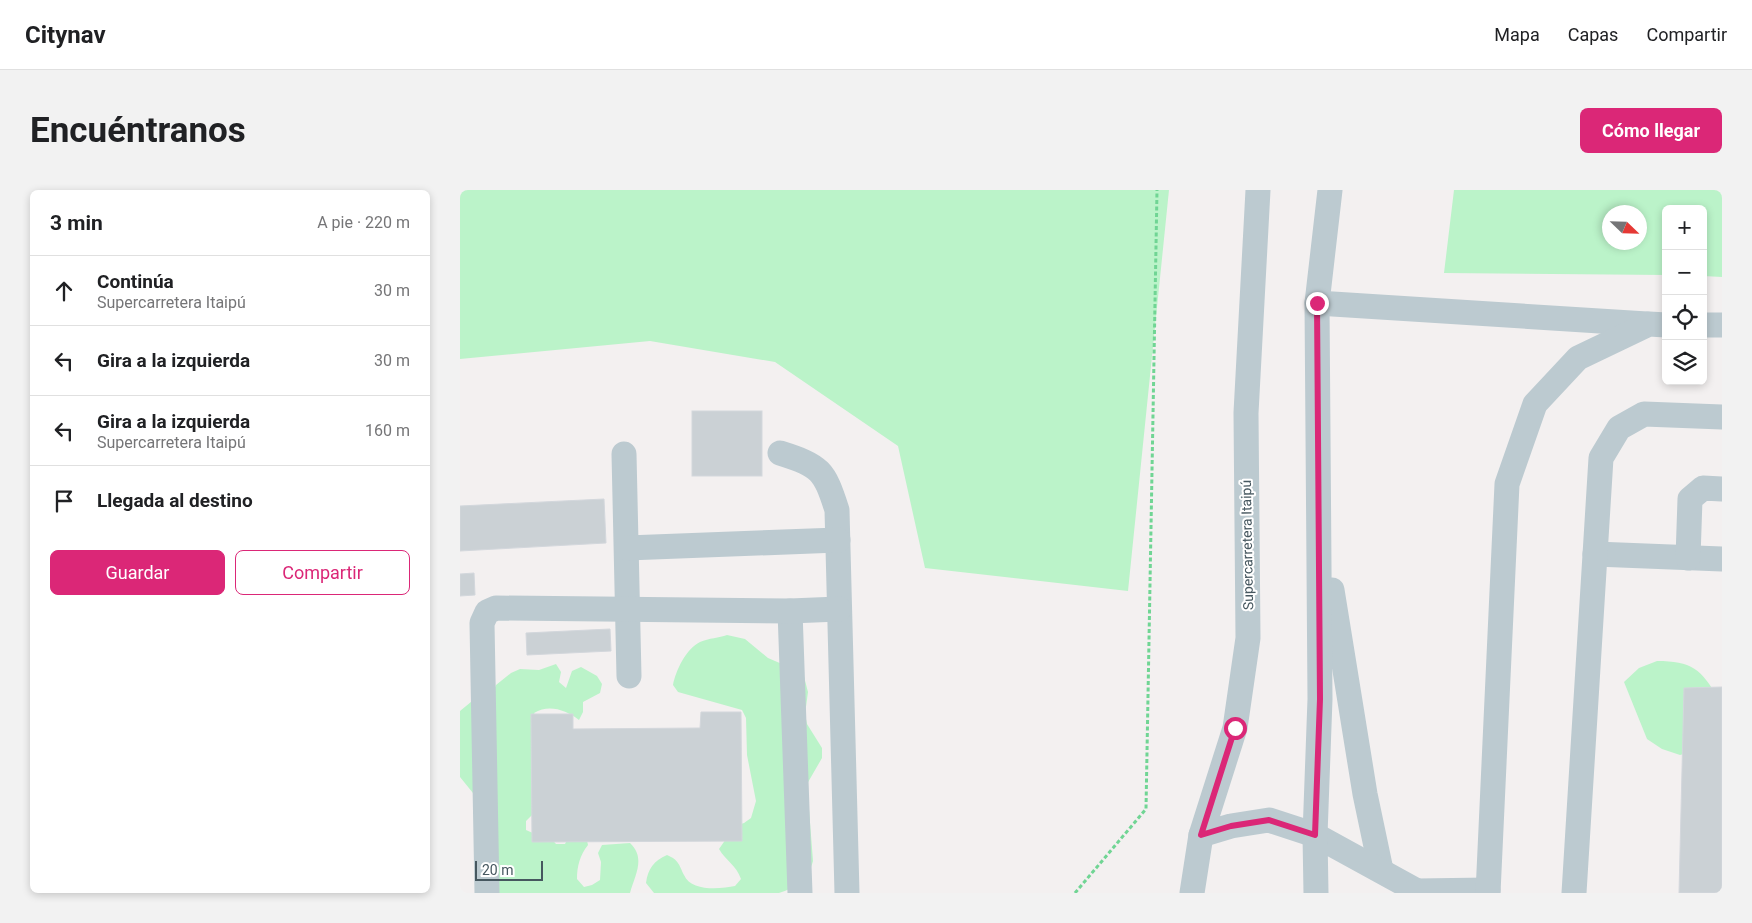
<!DOCTYPE html>
<html lang="es">
<head>
<meta charset="utf-8">
<style>
	body { margin:0; font-family:Roboto,sans-serif; background:#f2f2f2; color:#202124 }
	.controls { position:absolute; right:15px; top:15px; display:grid; overflow:hidden; border-radius:8px; box-shadow:0 2px 8px #0003 }
	.controls button { width:45px; height:45px; display:grid; place-items:center; padding:0; border:0; border-bottom:1px solid #e0e0e0; background:#fff; color:#202124; font:25px sans-serif }
	.compass { position:absolute; left:1142px; top:15px; width:45px; height:45px; border-radius:50%; background:#fff; box-shadow:0 2px 8px #0003; rotate:113deg }
	.scale { position:absolute; left:15px; bottom:12px; width:68px; box-sizing:border-box; padding-left:5px; border:2px solid #46575f; border-top:0; font-size:14px; line-height:18px; white-space:nowrap; color:#46575f; -webkit-text-stroke:4px #fff; paint-order:stroke }
	.stop { position:absolute; width:15px; height:15px; margin:-11px; border:4px solid #db2777; border-radius:50%; background:#fff }
	.stop.end { background:#db2777; border-color:#fff; box-shadow:0 1px 5px #0008 }
	.list { margin:0; padding:0; list-style:none }
	h2 { display:flex; justify-content:space-between; align-items:center; height:65px; margin:0; padding:0 20px; font-size:21px }
	h2 small { font-size:16px; font-weight:400; color:#757577 }
	.list li { display:grid; grid-template-columns:32px 1fr auto; gap:15px; align-items:center; box-sizing:border-box; height:70px; padding:0 20px; border-top:1px solid #e0e0e0 }
	.list b { display:block; font-size:19px; white-space:nowrap }
	.list p { margin:0; font-size:16px; white-space:nowrap; color:#757577 }
	.list em { font-size:16px; font-style:normal; color:#757577 }
	.actions { display:flex; gap:10px; padding:15px 20px }
	.actions a { flex:1; padding:11px 0; border:1px solid #db2777; border-radius:8px; text-align:center; font-size:18px; color:#db2777 }
	.actions .main { background:#db2777; color:#fff }
	.icon { flex:none; width:28px; height:28px; fill:none; stroke:currentColor; stroke-width:2; stroke-linecap:round; stroke-linejoin:round }
	.map { position:relative; flex:none; width:1262px; height:703px; overflow:hidden; border-radius:8px }
	header { display:flex; align-items:center; gap:30px; box-sizing:border-box; height:70px; padding:0 25px; background:#fff; border-bottom:1px solid #e0e0e0 }
	header strong { font-size:24px }
	nav { display:flex; gap:28px; margin-inline-start:auto; font-size:18px }
	.intro { display:flex; align-items:center; justify-content:space-between; box-sizing:border-box; height:120px; padding:0 30px }
	h1 { margin:0; font-size:35px }
	.button { padding:12px 22px; border-radius:8px; background:#db2777; color:#fff; font-size:18px; font-weight:700 }
	main { display:flex; gap:30px; padding:0 30px }
	aside { flex:1; background:#fff; border-radius:8px; box-shadow:0 2px 8px #0003 }
	.map>svg:first-child { display:block }
</style>
</head>
<body>
<header>
<strong>Citynav</strong>
<nav><a>Mapa</a><a>Capas</a><a>Compartir</a></nav>
</header>
<div class="intro"><h1>Encuéntranos</h1><a class="button">Cómo llegar</a></div>
<main>
<aside>
<h2>3 min<small>A pie · 220 m</small></h2>
<ul class="list">
<li><svg class="icon" aria-label="ahead" viewBox="0 0 24 24"><path d="M12 20V5M6 11l6-6 6 6"/></svg><div><b>Continúa</b><p>Supercarretera Itaipú</p></div><em>30 m</em></li>
<li><svg class="icon" aria-label="left" viewBox="0 0 24 24"><path d="M17 20v-9H6M10 6l-5 5 5 5"/></svg><div><b>Gira a la izquierda</b></div><em>30 m</em></li>
<li><svg class="icon" aria-label="left" viewBox="0 0 24 24"><path d="M17 20v-9H6M10 6l-5 5 5 5"/></svg><div><b>Gira a la izquierda</b><p>Supercarretera Itaipú</p></div><em>160 m</em></li>
<li><svg class="icon" aria-label="arrive" viewBox="0 0 24 24"><path d="M6 21V4h12l-3 4 3 4H6"/></svg><div><b>Llegada al destino</b></div></li>
</ul>
<div class="actions"><a class="main">Guardar</a><a>Compartir</a></div>
</aside>
<div class="map">
<svg width="1262" height="703" viewBox="0 0 1262 703">
	<rect width="100%" height="100%" fill="#f3f0f0"/>
	<g fill="#bbf3c9" fill-rule="evenodd">
		<polygon points="0,0 709,0 668,401 465,378 438,256 315,172 190,151 0,169"/>
		<path d="M994,0h268v87l-19,-1v-67h-37v66l-222,-2zM1180,22v30h-30v-30z"/>
		<path d="M267,445l18,4 23,19 35,15 5,19 -3,22 2,10 15,24v10l-15,26 6,77c-4,17 -18,27 -34,32h-125l-8,-10c2,-15 8,-22 21,-28 12,5 12,10 17,20 7,17 37,14 51,11l6,-7c-5,-14 -15,-18 -22,-30l16,-23 9,-3 7,-5 5,-17 -9,-46 -1,-37 -4,-8 -64,-18 -5,-7c3,-15 13,-36 27,-43 9,-4 19,-4 27,-7z"/>
		<path d="M1197,471c34,0 45,8 61,38l-19,51 -19,5 -18,-6 -15,-10 -23,-57 15,-14z"/>
		<path d="M96,474l5,8 -2,10 7,6 6,-17 9,-4 16,9 5,8 -2,9 -17,9v10l-4,8c-13,-10 -30,-16 -45,-7l5,8 -6,93 -7,7v9l9,4 8,-4 13,14h9l4,-8h17l2,9c-8,10 -11,21 -11,34l7,8 8,-2 8,-5 1,-18 -3,-9 4,-8 28,-2c16,15 5,32 0,50h-146l-7,-95 -17,-21v-66l17,-14 16,-4 3,-8 15,-12 9,-4 19,1z"/>
	</g>
	<g fill="#cbd1d5" stroke="#d3d7dc">
		<rect x="232" y="221" width="70" height="65"/>
		<polygon points="144,309 146,353 0,361 0,316"/>
		<polygon points="14,383 15,405 0,406 0,384"/>
		<polygon points="150,439 151,461 67,465 66,443"/>
		<polygon points="1262,497 1262,703 1219,703 1224,498"/>
		<polygon points="241,522 281,522 282,651 72,652 71,524 113,524 113,539 240,538"/>
	</g>
	<g fill="none" stroke-linecap="round" stroke-linejoin="round">
		<polyline stroke="#70d594" stroke-width="3" stroke-dasharray="4 2.5" stroke-linecap="butt" points="615,703 686,619 697,0"/>
		<g stroke="#bccad0" stroke-width="25">
			<polyline points="857,113 1187,134"/>
			<polyline points="1243,135 1262,135"/>
			<path d="M320,263c41,13 44,17 57,57l10,383"/>
			<polyline points="164,264 169,486"/>
			<polyline points="167,358 378,350"/>
			<polyline points="1135,364 1262,369"/>
			<polyline points="1228,368 1230,309 1243,298 1262,299"/>
			<polyline points="872,400 905,604 921,680"/>
			<polyline points="330,421 340,703"/>
			<polyline points="741,645 771,636 809,630 855,645 957,701"/>
			<polyline points="27,703 22,433 27,422 36,418 330,421 379,419"/>
			<polyline points="732,703 741,645 775,538 788,448 786,223 798,0"/>
			<polyline points="856,703 855,645 860,509 857,113 870,0"/>
			<polyline points="954,703 957,701 1028,700"/>
			<polyline points="1028,703 1047,294 1075,214 1118,168 1189,134 1206,135"/>
			<polyline points="1114,703 1141,268 1159,238 1184,224 1262,227"/>
		</g>
	</g>
	<g fill="none" stroke-linecap="round" stroke-linejoin="round">
		<polyline stroke="#db2777" stroke-width="6" points="775,538 741,645 771,636 809,630 855,645 860,509 857,113"/>
	</g>
	<g text-anchor="middle" stroke-width="4" stroke-linejoin="round" paint-order="stroke">
		<g font-size="14" fill="#46575f" stroke="#fff">
			<text transform="translate(787 355) rotate(-91)" y="5">Supercarretera Itaipú</text>
		</g>
	</g>
</svg>
<div class="controls">
<button>+</button>
<button>−</button>
<button><svg class="icon" aria-label="locate" viewBox="0 0 24 24"><circle cx="12" cy="12" r="6"/><path d="M12 2v4M12 18v4M2 12h4M18 12h4"/></svg></button>
<button><svg class="icon" aria-label="layers" viewBox="0 0 24 24"><path d="M12 4l9 5-9 5-9-5zM3 14l9 5 9-5"/></svg></button>
</div>
<svg class="compass" viewBox="-18 -18 36 36"><path d="M0-13l5 13h-10z" fill="#e53935"/><path d="M0 13l5-13h-10z" fill="#757577"/></svg>
<div class="scale">20 m</div>
<div class="stop" style="left:775px;top:538px"></div>
<div class="stop end" style="left:857px;top:113px"></div>
</div>
</main>
</body>
</html>
